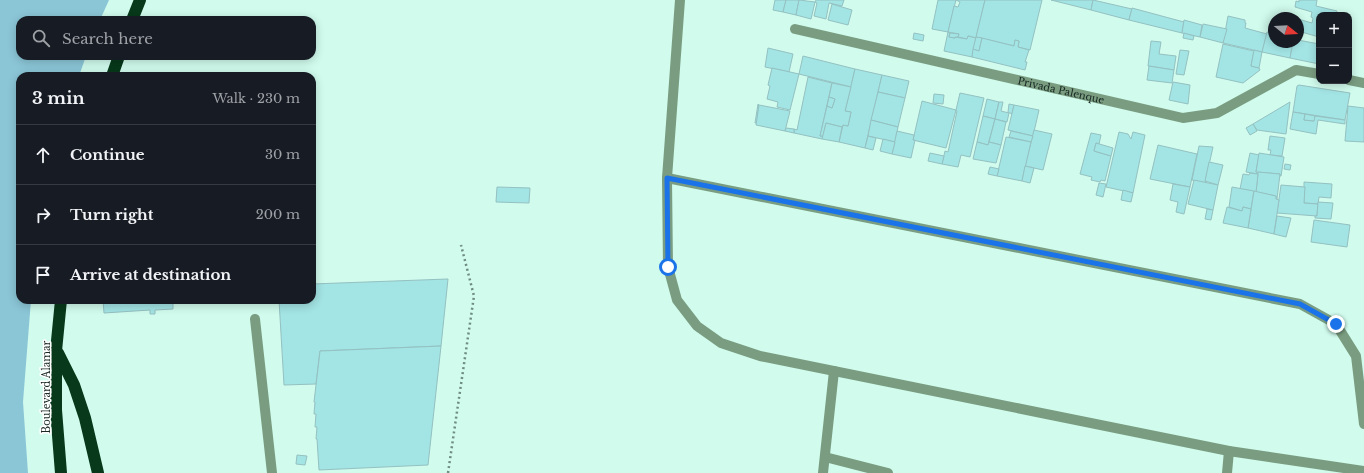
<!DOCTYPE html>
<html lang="en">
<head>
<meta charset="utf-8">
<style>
	body { margin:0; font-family:"Libre Baskerville",serif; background:#20242c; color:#f1f3f6 }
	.controls { position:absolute; right:12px; top:12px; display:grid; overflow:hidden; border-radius:8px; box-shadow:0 2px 10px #0003 }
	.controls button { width:36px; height:36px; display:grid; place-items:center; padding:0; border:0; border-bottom:1px solid #363941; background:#171b24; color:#f1f3f6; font:20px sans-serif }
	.compass { position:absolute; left:1268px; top:12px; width:36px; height:36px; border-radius:50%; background:#171b24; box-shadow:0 2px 10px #0003; rotate:108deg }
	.stop { position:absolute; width:12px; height:12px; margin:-9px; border:3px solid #1a73e8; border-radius:50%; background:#fff }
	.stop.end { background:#1a73e8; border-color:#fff; box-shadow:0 1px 4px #0008 }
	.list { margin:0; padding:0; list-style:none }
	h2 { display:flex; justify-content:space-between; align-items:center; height:52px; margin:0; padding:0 16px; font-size:17px }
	h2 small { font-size:13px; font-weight:400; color:#9ea1a6 }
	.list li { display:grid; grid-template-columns:26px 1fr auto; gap:12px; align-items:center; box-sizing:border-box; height:60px; padding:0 16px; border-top:1px solid #363941 }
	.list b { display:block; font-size:15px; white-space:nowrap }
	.list em { font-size:13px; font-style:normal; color:#9ea1a6 }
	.icon { flex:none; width:22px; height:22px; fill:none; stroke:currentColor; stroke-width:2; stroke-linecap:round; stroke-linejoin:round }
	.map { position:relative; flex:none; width:1364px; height:473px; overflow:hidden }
	.search { position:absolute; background:#171b24; box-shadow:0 2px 10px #0003; left:16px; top:16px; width:300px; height:44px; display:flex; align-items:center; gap:10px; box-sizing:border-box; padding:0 14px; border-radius:12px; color:#9ea1a6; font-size:15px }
	.panel { position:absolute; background:#171b24; box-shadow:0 2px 10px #0003; left:16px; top:72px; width:300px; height:232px; border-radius:12px }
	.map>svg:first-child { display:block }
</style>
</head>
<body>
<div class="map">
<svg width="1364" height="473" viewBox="0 0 1364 473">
	<rect width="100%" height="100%" fill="#d0fbed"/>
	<polygon fill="#8bc6d7" points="0,0 109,0 100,20 20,20 20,56 86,56 79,76 20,76 20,300 31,300 23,402 28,473 0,473"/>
	<g fill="#a3e4e4" stroke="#94c1c1">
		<polygon points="775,0 786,0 783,12 773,10"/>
		<polygon points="786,0 799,0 796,15 783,12"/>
		<polygon points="799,0 815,2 811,19 796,15"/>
		<polygon points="816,0 844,0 842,6 829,3 826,19 814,16 817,3 815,2"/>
		<polygon points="938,0 956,0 948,32 932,29"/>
		<polygon points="956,0 985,0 976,38 968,36 967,39 958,37 959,34 948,32 954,6 958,7 960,2"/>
		<polygon points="985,0 1042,0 1030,50 1018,47 1019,41 1015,40 1014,46 976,37"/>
		<polygon points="1051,0 1093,0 1091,10"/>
		<polygon points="1093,0 1132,9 1129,20 1091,10"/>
		<polygon points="1299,0 1317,0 1316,6 1337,11 1336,15 1319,15 1319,37 1298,31 1298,19 1312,23 1313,18 1311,17 1312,12 1295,7 1296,1 1299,2"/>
		<polygon points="832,4 852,10 848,25 828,20"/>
		<polygon points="1132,8 1184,22 1182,33 1129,20"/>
		<polygon points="1228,16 1245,20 1245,23 1246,23 1245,28 1267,34 1262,52 1223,43"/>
		<polygon points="1184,20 1202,25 1200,37 1182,33"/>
		<polygon points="1203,24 1227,29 1223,43 1200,37"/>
		<polygon points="948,32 950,33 949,37 955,38 955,37 967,39 968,36 976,38 972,57 944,51"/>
		<polygon points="1267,32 1274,33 1274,42 1293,42 1290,58 1262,52"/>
		<polygon points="914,33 924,35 923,41 913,39"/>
		<polygon points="950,33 959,34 958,37 955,37 955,38 949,37"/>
		<polygon points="1184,33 1194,36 1193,40 1183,38"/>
		<polygon points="976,37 982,38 979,51 973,49"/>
		<polygon points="982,38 1014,46 1015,40 1019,41 1018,47 1029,50 1025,62 1027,62 1025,70 972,57 973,49 979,51"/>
		<polygon points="1298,40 1319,44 1319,64 1290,58 1293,42 1298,42"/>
		<polygon points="1151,41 1161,42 1159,54 1176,56 1174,70 1148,66"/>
		<polygon points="1223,44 1254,51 1251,66 1259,68 1260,70 1243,83 1216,77"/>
		<polygon points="768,48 793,54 789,72 765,67"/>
		<polygon points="1180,50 1189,51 1184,75 1176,74"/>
		<polygon points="1254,50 1262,52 1259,68 1251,66"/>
		<polygon points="803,56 855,69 851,87 799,74"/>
		<polygon points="1149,66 1174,70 1172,83 1147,80"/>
		<polygon points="772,68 799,74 790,110 777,107 778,102 767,99 770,86 768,85"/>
		<polygon points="855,69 882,75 865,148 839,142 843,125 848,126 851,112 845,111"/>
		<polygon points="882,75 909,81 905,98 878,92"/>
		<polygon points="808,77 832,83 820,136 823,136 822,139 794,133 794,129 797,130"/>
		<polygon points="1173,82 1190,85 1188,104 1169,100"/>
		<polygon points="832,83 851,87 845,111 851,112 848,126 843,125 842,127 826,123 823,136 820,136 827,106 832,108 835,99 829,97"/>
		<polygon points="1299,85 1350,93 1345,120 1293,112 1297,86"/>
		<polygon points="878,92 905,98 898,127 871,120"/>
		<polygon points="960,93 984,98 970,157 961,155 958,167 942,164 945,151 948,152 957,111 956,110"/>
		<polygon points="934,94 944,95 943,104 933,103"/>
		<polygon points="829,97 835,99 832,108 827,106"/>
		<polygon points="987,99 999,102 995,119 983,116"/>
		<polygon points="922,101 956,110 946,148 913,140"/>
		<polygon points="999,102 1003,102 1001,111 1009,113 1007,122 995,119"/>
		<polygon points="1290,102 1286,134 1257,130 1253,124"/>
		<polygon points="758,104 759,105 757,123 755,123"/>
		<polygon points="1009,104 1014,105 1012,114 1008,112"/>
		<polygon points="759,105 790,111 785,131 756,125"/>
		<polygon points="1014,105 1039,110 1033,136 1008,130"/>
		<polygon points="1348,106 1364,108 1364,142 1345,141"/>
		<polygon points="1293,112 1305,114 1304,120 1314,121 1315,116 1345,120 1345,124 1318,120 1316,134 1290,129"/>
		<polygon points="1305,114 1315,116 1314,121 1304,120"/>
		<polygon points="983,116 995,119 988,145 977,142"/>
		<polygon points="995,119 1006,122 1001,145 989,142"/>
		<polygon points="871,120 898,127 895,142 868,136"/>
		<polygon points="826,123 842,127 839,142 822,139"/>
		<polygon points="1253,124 1257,131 1250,135 1246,128"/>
		<polygon points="786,128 794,129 794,133 785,131"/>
		<polygon points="1034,130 1052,134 1043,170 1025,166"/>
		<polygon points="897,131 914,135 913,140 915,140 911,158 892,154"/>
		<polygon points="1011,131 1033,136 1031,142 1009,137"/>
		<polygon points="1119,132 1128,134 1131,139 1133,132 1145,135 1133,193 1106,187"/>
		<polygon points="1091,133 1101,135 1099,144 1096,143 1094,151 1111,156 1105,181 1101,180 1100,182 1091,180 1092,177 1080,174"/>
		<polygon points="868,136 876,138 873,150 865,148"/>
		<polygon points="1270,136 1285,138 1282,156 1270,155 1271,150 1268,150"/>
		<polygon points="1006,137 1031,142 1022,181 997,176"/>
		<polygon points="883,139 895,142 892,154 880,151"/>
		<polygon points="977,142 988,145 989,142 1001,145 996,163 973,159"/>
		<polygon points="1096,143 1113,148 1111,156 1094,151"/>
		<polygon points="1158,145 1197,154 1190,187 1150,179"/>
		<polygon points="1199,146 1213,147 1205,183 1192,180"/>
		<polygon points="930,153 944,156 942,164 928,161"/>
		<polygon points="1250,153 1259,155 1256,172 1258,172 1258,174 1246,172"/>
		<polygon points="1259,153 1284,157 1281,176 1280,176 1280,174 1256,172"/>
		<polygon points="1209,162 1223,165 1218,185 1205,181"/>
		<polygon points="1285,164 1291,165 1290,170 1284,169"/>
		<polygon points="1025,166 1034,168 1030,183 1022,181"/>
		<polygon points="990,167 999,169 997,176 988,174"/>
		<polygon points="1258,172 1280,174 1277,199 1276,199 1276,196 1256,192"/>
		<polygon points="1250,173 1258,174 1256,192 1240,189 1243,174 1249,175"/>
		<polygon points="1194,180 1218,185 1213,210 1188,204"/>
		<polygon points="1304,182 1332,184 1331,198 1319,197 1318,204 1304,203"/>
		<polygon points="1099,183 1106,184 1103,197 1096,195"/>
		<polygon points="1173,184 1190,187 1184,214 1176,212 1178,202 1170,200"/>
		<polygon points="1281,185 1305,187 1304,203 1318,204 1317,216 1277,213"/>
		<polygon points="497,187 530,188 529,203 496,202"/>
		<polygon points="1232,187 1254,191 1251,209 1243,207 1242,211 1229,207"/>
		<polygon points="1123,190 1133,193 1131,202 1121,200"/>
		<polygon points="1254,191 1276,196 1276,199 1279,200 1274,234 1248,228"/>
		<polygon points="1318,202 1333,203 1331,219 1315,218 1315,216 1317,216"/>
		<polygon points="1227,207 1242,211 1243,207 1251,209 1248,228 1223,223"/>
		<polygon points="1207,209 1213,210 1211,220 1205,219"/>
		<polygon points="1277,216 1291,218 1286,237 1274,234"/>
		<polygon points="1314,220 1350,225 1347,247 1311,242"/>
		<polygon points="448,279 441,346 320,351 316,384 284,385 279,300 312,300 312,284"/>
		<polygon points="103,300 173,300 173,309 155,310 155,314 150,314 150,310 104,313"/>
		<polygon points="441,346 428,465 319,470 317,439 316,439 317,427 315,427 316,414 314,414 315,402 314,402 320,351"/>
		<polygon points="297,455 307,456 305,465 296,464"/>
	</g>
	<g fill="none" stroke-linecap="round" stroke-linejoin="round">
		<polyline stroke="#6f8b82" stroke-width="2.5" stroke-dasharray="2 3" stroke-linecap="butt" points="448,473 474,296 461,245"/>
		<g stroke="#7a9d81" stroke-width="10">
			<polyline points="680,0 667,178 668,267 677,300 697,326 721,343 760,356 1229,451 1364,471"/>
			<polyline points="667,178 1300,304 1336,324 1356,356 1364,424"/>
			<polyline points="255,319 272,473"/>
			<polyline points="825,457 888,473"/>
			<polyline points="823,473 834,371"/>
			<polyline points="1227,473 1229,451"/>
		</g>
		<g stroke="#7a9d81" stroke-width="10">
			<path id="s1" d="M795,29l388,89 34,-5 79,-43 23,4"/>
			<polyline points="1349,80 1364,83"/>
		</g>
		<g stroke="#07391a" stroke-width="12">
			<polyline points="132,20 140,0"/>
			<polyline points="112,76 119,56"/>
			<polyline points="61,300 56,351 56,410 61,473"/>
			<polyline points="58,353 74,385 85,418 98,473"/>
		</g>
	</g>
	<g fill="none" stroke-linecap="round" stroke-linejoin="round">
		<polyline stroke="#1a73e8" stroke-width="5" points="668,267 667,178 1300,304 1336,324"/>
	</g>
	<g text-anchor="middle" stroke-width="3" stroke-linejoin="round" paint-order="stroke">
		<g font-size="10" fill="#172722" stroke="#fff">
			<text dy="4" stroke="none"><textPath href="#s1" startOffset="273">Privada Palenque</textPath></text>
			<text transform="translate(46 387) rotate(-90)" y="4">Boulevard Alamar</text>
		</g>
	</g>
</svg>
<div class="controls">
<button>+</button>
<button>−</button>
</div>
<svg class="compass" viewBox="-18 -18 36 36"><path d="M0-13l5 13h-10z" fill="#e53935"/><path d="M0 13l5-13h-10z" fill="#9ea1a6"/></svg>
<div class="stop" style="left:668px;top:267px"></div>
<div class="stop end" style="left:1336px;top:324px"></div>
<div class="search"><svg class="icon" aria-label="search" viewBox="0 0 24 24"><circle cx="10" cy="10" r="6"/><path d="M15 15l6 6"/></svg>Search here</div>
<section class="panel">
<h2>3 min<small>Walk · 230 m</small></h2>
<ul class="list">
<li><svg class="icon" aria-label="ahead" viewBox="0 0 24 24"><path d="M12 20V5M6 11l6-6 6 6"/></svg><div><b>Continue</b></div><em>30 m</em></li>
<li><svg class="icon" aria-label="right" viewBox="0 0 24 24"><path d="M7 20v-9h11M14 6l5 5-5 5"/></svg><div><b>Turn right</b></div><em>200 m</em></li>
<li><svg class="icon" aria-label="arrive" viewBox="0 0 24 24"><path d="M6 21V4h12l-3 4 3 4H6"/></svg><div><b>Arrive at destination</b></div></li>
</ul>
</section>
</div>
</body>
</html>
